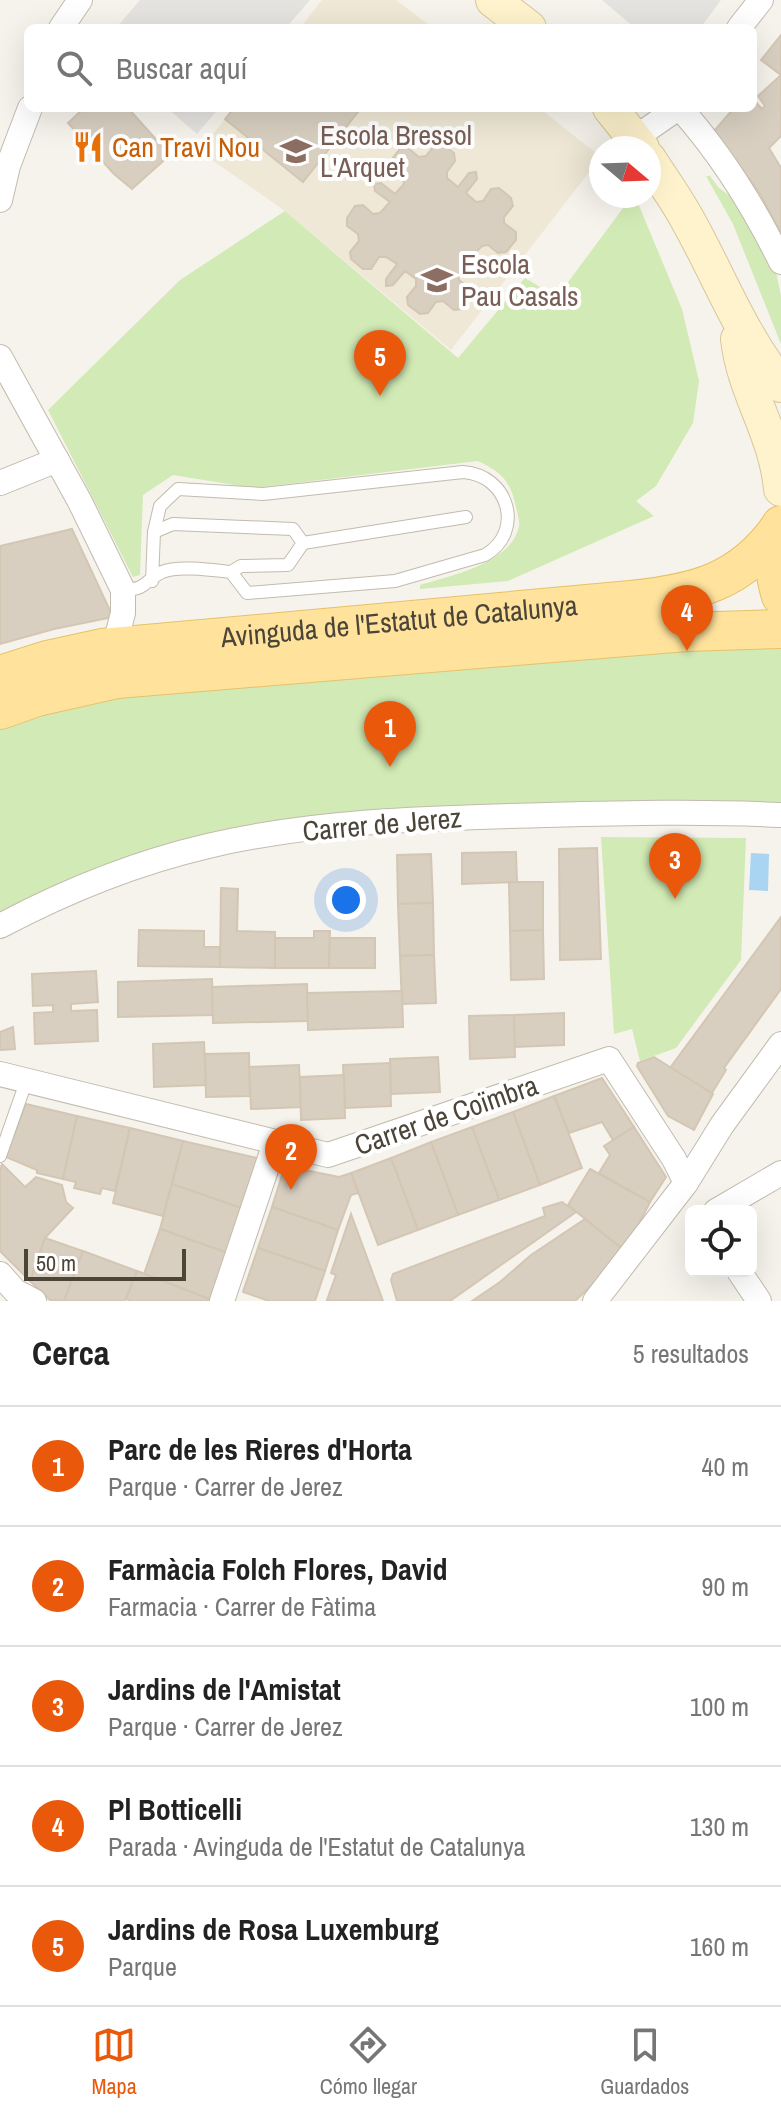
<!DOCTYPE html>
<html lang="es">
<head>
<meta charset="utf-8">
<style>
	body { margin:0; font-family:"Archivo Narrow",sans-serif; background:#f2f2f2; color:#222 }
	.controls { position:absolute; right:24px; bottom:24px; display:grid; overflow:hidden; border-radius:12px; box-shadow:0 8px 32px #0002 }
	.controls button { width:72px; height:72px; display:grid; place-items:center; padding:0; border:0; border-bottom:2px solid #e0e0e0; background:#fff; color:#222; font:40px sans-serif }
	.compass { position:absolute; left:589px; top:136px; width:72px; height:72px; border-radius:50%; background:#fff; box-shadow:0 8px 32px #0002; rotate:109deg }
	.scale { position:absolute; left:24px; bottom:20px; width:162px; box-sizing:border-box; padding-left:8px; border:4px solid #4b4439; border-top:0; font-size:22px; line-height:28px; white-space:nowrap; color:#4b4439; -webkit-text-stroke:6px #fff; paint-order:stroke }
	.you { position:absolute; left:346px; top:900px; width:28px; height:28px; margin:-20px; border:6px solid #fff; border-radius:50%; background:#1a73e8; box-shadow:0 0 0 12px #1a73e833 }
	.badge { display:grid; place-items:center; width:52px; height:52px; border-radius:50%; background:#ea580c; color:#fff; font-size:26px; font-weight:700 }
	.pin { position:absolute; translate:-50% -66px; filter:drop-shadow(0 2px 4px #0008) }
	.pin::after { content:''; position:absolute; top:42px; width:28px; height:24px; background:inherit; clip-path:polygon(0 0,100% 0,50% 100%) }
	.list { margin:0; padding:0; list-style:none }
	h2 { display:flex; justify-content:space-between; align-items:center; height:104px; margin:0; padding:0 32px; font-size:34px }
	h2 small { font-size:26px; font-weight:400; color:#767676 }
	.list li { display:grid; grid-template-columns:52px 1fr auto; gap:24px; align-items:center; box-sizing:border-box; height:120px; padding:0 32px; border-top:2px solid #e0e0e0 }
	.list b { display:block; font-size:30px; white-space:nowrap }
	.list p { margin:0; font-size:26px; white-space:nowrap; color:#767676 }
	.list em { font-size:26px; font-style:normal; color:#767676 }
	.icon { flex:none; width:44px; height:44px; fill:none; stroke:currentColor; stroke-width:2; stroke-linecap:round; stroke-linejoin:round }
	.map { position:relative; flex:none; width:781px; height:1301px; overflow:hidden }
	.search { position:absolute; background:#fff; box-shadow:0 8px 32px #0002; left:24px; right:24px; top:24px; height:88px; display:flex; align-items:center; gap:20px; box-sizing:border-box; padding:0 28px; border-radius:12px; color:#767676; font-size:30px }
	.sheet { height:704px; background:#fff }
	nav { display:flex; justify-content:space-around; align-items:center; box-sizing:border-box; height:112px; border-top:2px solid #e0e0e0; background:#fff; font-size:22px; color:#767676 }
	nav a { display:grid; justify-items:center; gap:4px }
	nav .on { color:#ea580c }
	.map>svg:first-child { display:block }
</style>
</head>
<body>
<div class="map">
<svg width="781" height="1301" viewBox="0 0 781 1301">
	<rect width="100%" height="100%" fill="#f6f3ec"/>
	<g fill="#efe8d6">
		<polygon points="322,0 396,0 433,28 300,28"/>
		<polygon points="234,108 539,108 601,157 451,350 285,211 199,151"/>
	</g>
	<g fill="#d2eab5">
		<polygon points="706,176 710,176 718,187 734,199 774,262 781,296 781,344 733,224"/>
		<path d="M632,196h3l47,113 17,72 -6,42 -37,63 -20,15 18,15 -146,65 -88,8v-4c30,-9 92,-22 99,-59 1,-5 -2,-14 -3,-19 -6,-27 -14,-34 -38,-46l-225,27 -80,-13 -30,20 -3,80 -7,2 -85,-167 132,-130 105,-69 173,147 67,-80 32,19z"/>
		<polygon points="781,641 781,808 221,835 0,917 0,730 28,719 191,683"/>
		<polygon points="601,837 746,838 741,960 676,1048 640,1061 632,1029 614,1034"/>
	</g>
	<g fill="#e5e3e0">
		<polygon points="140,0 310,0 286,28 116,28"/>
		<polygon points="602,0 721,0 704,23 697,28 635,28"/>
		<polygon points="167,108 219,108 197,134"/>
	</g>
	<polygon fill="#a9d4f2" points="751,853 769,854 768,891 749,890"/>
	<g fill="#d8cfc1" stroke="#d3c7b4" stroke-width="2">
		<polygon points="781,35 781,75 761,60"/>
		<polygon points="781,75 781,136 769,148 781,168 781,233 760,194 714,131 734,108 753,108 753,99 762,109 765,106 758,96"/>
		<polygon points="84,108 128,108 170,155 132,189 114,174 68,123"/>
		<polygon points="234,108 361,108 303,182 225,119"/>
		<polygon points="442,144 454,153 455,161 447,172 447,178 458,187 469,173 476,172 477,179 466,193 476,202 483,201 491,189 499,188 511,198 513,206 504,217 504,223 516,232 516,240 506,252 498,253 488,245 482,246 472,256 466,257 467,263 458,274 459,280 470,289 471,298 462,309 454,310 443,301 436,302 428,313 420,314 408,305 407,297 416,286 416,279 405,271 393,285 386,286 386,279 397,264 386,257 379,257 371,269 363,269 351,259 350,252 359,241 358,234 347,226 347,218 355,206 363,205 373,214 380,213 390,202 375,191 374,184 381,183 395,194 404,184 403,177 392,168 391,160 400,149 408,148 419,157 426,156 435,145"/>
		<polygon points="72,529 113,617 54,629 0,644 0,546"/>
		<polygon points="597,848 601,959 560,960 559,849"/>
		<polygon points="516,852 517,882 462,884 462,853"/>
		<polygon points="431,854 433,903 398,904 397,855"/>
		<polygon points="509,882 543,882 543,930 510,931"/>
		<polygon points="221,888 238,889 237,931 275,932 275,968 220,967"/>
		<polygon points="433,903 434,955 400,956 398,904"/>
		<polygon points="781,917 781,989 724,1068 726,1070 712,1093 670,1068"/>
		<polygon points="139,930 204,931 204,947 220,947 220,967 138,966"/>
		<polygon points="543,930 544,979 511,980 510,931"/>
		<polygon points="314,931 330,931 329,968 275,968 275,938 314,938"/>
		<polygon points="330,938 375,938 375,968 329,968"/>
		<polygon points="434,955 436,1003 402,1004 400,956"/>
		<polygon points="96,971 98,1002 71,1004 71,1011 97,1010 98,1041 35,1044 34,1013 53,1012 53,1005 33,1006 32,974"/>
		<polygon points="212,979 213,1015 118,1017 118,982"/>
		<polygon points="307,984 308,1021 213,1023 212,987"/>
		<polygon points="402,991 403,1027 308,1030 307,993"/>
		<polygon points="564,1013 564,1045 514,1047 514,1015"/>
		<polygon points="514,1015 515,1057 470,1059 469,1016"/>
		<polygon points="13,1027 15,1049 0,1050 0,1032"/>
		<polygon points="204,1042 206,1085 154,1087 153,1044"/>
		<polygon points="249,1053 250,1096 206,1097 205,1054"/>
		<polygon points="438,1057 440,1092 391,1094 390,1059"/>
		<polygon points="654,1057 713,1094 694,1130 668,1116 637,1066 638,1063"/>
		<polygon points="390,1063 391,1106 345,1108 343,1065"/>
		<polygon points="299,1065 301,1107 251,1109 249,1067"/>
		<polygon points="344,1075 345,1118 301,1120 300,1077"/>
		<polygon points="602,1078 634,1127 613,1140 602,1122 569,1133 554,1096"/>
		<polygon points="554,1096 582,1168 540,1185 513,1112"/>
		<polygon points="26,1104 77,1116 63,1179 37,1173 37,1170 6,1157"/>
		<polygon points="513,1112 540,1185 499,1200 472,1127"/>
		<polygon points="77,1116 130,1128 115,1191 102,1188 100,1194 74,1188 76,1182 63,1179"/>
		<polygon points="472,1127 499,1200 458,1215 431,1142"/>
		<polygon points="634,1127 666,1177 650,1202 599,1173 610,1155 604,1146"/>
		<polygon points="130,1128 183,1141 163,1216 113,1203"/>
		<polygon points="183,1141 261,1159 244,1209 172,1184"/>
		<polygon points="431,1142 458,1215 418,1230 391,1158"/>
		<polygon points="391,1158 418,1230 378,1245 351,1173"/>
		<polygon points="2,1164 25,1187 36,1177 62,1185 66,1202 73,1208 45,1238 30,1281 0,1251 0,1171"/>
		<polygon points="285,1166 339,1177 351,1173 358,1193 351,1195 338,1230 272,1207"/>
		<polygon points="590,1169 650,1202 639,1224 621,1248 568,1205"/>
		<polygon points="172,1184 244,1209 228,1253 160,1229"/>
		<polygon points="562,1202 576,1212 450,1301 397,1301 391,1280 393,1274 545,1216 543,1208"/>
		<polygon points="272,1207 338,1230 325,1271 258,1248"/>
		<polygon points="351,1214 383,1301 327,1300 336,1275 331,1273"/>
		<polygon points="585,1219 621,1248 593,1284 575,1301 472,1301 500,1282 531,1255"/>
		<polygon points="160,1229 228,1253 212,1300 144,1274"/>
		<polygon points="45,1238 83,1251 64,1301 50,1300 30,1281"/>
		<polygon points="258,1248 325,1271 315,1301 269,1301 243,1292"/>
		<polygon points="83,1251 137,1271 125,1301 64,1301"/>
		<polygon points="137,1271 212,1300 212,1301 132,1301 126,1299"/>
	</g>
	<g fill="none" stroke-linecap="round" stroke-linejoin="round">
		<defs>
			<g id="lane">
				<polyline points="154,532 173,524 293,529 303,543 288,565 241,566 231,572"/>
				<polyline points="303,543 466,517"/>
				<path d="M123,590c26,-1 20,-9 39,-18 16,-7 51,-2 69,0l16,21 148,-12 90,-26c40,-23 24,-80 -22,-83l-200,22 -85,-5 -18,17 -6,26 -2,49"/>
				<polyline points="0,1156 26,1082"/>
			</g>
			<g id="street">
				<polyline points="61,28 80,0"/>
				<polyline points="739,28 761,0"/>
				<path d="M680,108c41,46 74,99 101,154"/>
				<polyline points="635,138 678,108"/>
				<polyline points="0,200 8,166 30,108"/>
				<polyline points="0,357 80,502 123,590 123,613 117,636 102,648"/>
				<polyline points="0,483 57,460"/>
				<path d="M0,926c66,-35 135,-63 208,-80 109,-26 226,-28 337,-31 79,-2 157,-4 236,0"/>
				<polyline points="0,1074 328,1155 609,1059 674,1159 686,1183"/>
				<polyline points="716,1211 781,1173"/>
				<polyline points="739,1271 759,1301"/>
				<polyline points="0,1274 15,1291 34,1301"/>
				<polyline points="222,1301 275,1143"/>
				<polyline points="595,1301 686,1183 722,1125 781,1044"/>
			</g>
			<g id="secondary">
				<polyline points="493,0 529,28"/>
				<polyline points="610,108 642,148"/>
				<path d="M649,159c12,19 26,38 37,58 32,56 54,117 95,168"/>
				<path d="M738,339c6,54 38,94 43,150"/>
			</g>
			<g id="primary">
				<path d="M781,525c-8,23 -8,47 0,71"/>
				<path id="s1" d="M0,675l47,-15 55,-12 529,-48c63,-7 110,-17 149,-73"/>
				<polyline points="0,710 37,697 117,679 686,632 781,629"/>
			</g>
		</defs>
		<use href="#lane" stroke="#c2bbae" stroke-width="14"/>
		<use href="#street" stroke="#c2bbae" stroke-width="26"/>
		<use href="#secondary" stroke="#d6c79b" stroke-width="36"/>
		<use href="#primary" stroke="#e6c16a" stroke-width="40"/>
		<use href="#lane" stroke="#fff" stroke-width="12"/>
		<use href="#street" stroke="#fff" stroke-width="24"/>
		<use href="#secondary" stroke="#fff3cd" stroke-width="34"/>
		<use href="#primary" stroke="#ffe39c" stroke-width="38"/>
	</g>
	<defs>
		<symbol id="restaurant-bare" viewBox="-9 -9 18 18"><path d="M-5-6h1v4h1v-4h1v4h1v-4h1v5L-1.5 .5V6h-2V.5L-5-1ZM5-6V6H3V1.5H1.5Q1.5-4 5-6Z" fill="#e8710a" stroke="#fff" stroke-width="2.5" paint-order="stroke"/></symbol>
		<symbol id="school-bare" viewBox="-9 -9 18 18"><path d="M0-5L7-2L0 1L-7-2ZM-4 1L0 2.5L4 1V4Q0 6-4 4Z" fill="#8d6e63" stroke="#fff" stroke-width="2.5" paint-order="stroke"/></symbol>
	</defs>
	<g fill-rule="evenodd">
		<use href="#restaurant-bare" x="66" y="125" width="44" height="44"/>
		<use href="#school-bare" x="274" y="129" width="44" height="44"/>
		<use href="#school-bare" x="415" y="258" width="44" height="44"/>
	</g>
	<g text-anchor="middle" stroke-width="8" stroke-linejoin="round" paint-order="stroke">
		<g font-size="28" fill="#785e54" stroke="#fff" text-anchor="start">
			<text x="320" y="145">Escola Bressol<tspan x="320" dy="32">L'Arquet</tspan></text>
			<text x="461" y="274">Escola<tspan x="461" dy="32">Pau Casals</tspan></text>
		</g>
		<g font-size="28" fill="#c56008" stroke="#fff" text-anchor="start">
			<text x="112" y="157">Can Travi Nou</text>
		</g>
		<g font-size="28" fill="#4b4439" stroke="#fff">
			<text dy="10" stroke="none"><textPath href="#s1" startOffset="404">Avinguda de l'Estatut de Catalunya</textPath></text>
			<text transform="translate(382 824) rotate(-5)" y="10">Carrer de Jerez</text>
			<text transform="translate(446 1115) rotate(-19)" y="10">Carrer de Coïmbra</text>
		</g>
	</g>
</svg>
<div class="controls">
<button><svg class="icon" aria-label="locate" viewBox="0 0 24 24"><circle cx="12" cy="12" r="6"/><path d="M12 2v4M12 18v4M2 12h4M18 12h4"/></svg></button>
</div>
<svg class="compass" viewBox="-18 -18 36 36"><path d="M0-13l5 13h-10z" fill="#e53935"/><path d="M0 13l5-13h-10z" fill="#767676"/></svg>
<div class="scale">50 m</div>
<div class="you"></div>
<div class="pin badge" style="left:390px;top:767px">1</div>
<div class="pin badge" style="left:291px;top:1190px">2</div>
<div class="pin badge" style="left:675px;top:899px">3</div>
<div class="pin badge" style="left:687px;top:651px">4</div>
<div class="pin badge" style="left:380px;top:396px">5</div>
<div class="search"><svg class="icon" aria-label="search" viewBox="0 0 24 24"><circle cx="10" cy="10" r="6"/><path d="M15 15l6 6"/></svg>Buscar aquí</div>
</div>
<section class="sheet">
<h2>Cerca<small>5 resultados</small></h2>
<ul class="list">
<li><span class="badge">1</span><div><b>Parc de les Rieres d'Horta</b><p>Parque · Carrer de Jerez</p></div><em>40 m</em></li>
<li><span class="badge">2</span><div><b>Farmàcia Folch Flores, David</b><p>Farmacia · Carrer de Fàtima</p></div><em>90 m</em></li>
<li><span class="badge">3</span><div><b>Jardins de l'Amistat</b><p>Parque · Carrer de Jerez</p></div><em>100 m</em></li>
<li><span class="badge">4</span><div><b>Pl Botticelli</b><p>Parada · Avinguda de l'Estatut de Catalunya</p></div><em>130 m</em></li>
<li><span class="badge">5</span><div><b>Jardins de Rosa Luxemburg</b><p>Parque</p></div><em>160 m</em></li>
</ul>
</section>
<nav>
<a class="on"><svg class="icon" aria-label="map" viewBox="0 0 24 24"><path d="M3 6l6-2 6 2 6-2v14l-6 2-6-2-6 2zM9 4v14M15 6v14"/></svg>Mapa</a>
<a><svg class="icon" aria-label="directions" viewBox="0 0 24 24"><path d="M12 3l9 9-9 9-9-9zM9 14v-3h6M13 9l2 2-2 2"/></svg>Cómo llegar</a>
<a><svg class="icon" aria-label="saved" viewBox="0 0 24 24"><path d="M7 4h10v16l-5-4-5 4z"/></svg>Guardados</a>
</nav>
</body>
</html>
